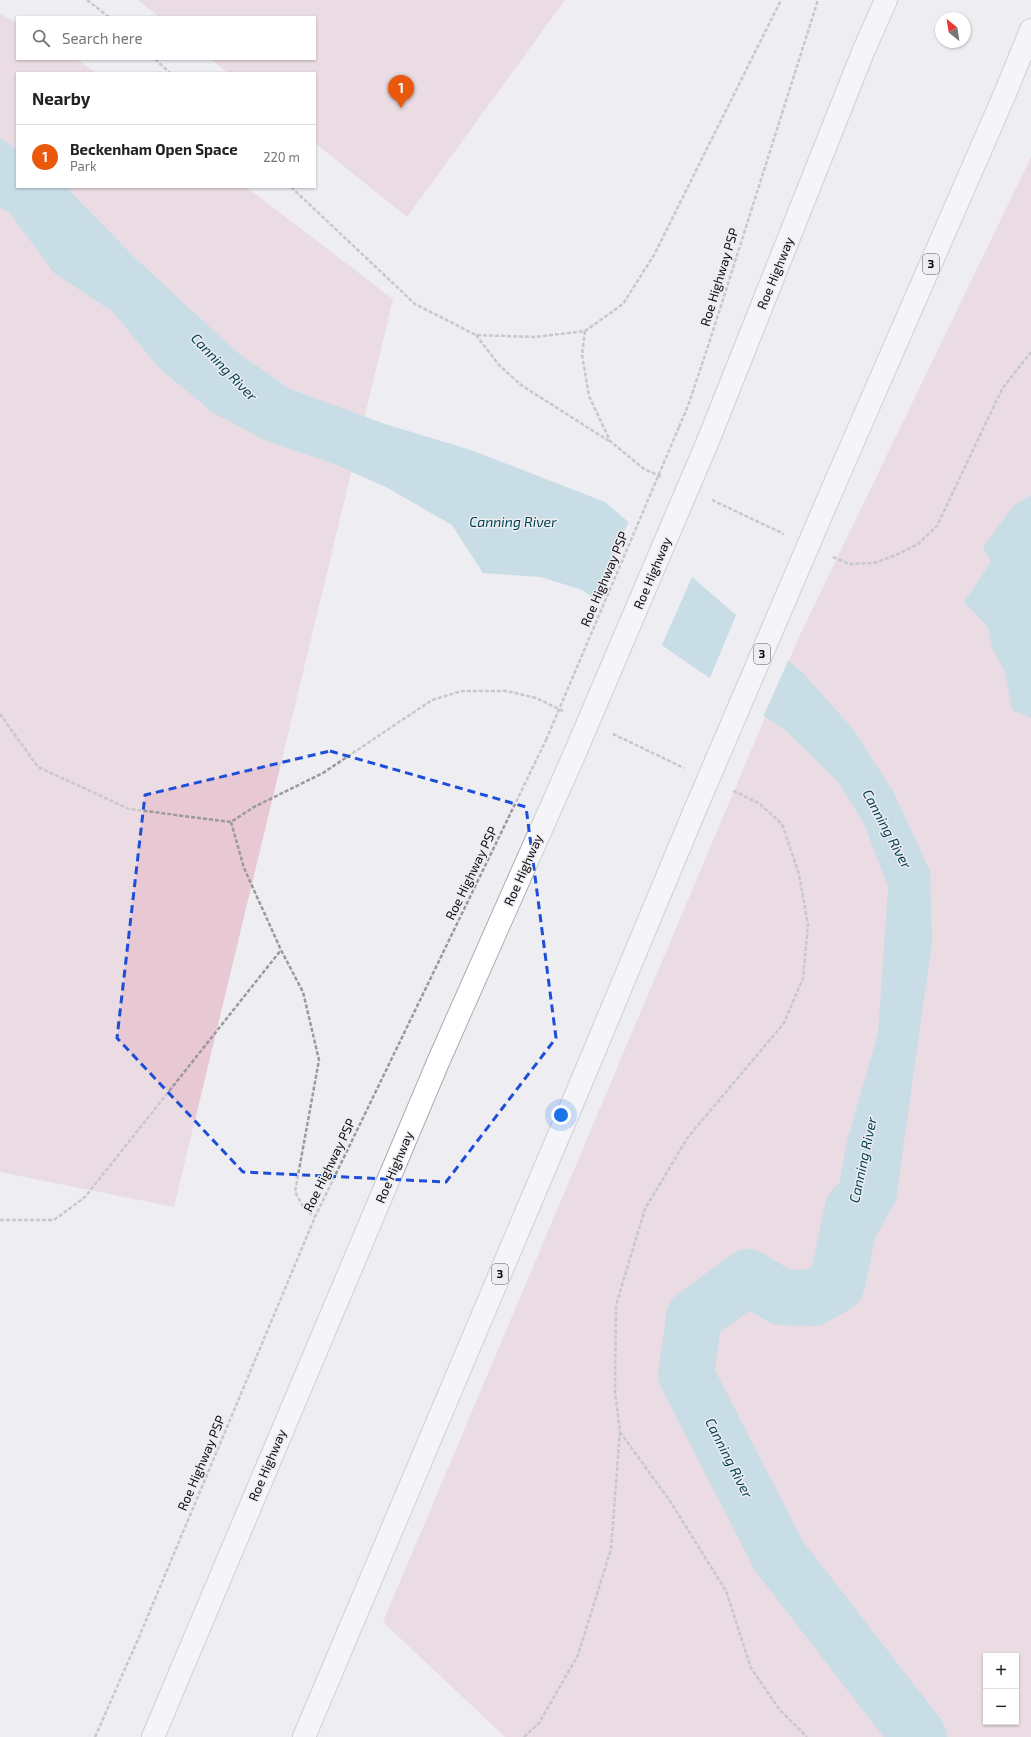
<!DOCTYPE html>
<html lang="en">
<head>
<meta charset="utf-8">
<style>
	body { margin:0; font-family:"Exo 2",sans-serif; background:#f2f2f2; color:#222 }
	.controls { position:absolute; right:12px; bottom:12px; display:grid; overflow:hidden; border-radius:0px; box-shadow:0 1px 3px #0004 }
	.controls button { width:36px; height:36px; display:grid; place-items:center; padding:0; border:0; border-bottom:1px solid #e0e0e0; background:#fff; color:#222; font:20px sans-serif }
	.compass { position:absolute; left:935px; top:12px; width:36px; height:36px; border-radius:50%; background:#fff; box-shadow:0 1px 3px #0004; rotate:330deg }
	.you { position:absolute; left:561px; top:1115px; width:14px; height:14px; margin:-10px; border:3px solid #fff; border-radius:50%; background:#1a73e8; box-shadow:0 0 0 6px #1a73e833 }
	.badge { display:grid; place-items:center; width:26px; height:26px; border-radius:50%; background:#ea580c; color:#fff; font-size:13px; font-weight:700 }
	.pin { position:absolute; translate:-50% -33px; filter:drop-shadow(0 1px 2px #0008) }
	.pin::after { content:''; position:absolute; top:21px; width:14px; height:12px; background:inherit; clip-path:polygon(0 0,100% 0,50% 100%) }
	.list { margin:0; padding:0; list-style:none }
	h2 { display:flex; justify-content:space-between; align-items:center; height:52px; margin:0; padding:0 16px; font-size:17px }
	h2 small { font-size:13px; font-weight:400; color:#767676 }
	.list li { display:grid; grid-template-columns:26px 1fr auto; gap:12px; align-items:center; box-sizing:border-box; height:64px; padding:0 16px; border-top:1px solid #e0e0e0 }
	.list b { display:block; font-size:15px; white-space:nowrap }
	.list p { margin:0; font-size:13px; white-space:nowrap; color:#767676 }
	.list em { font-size:13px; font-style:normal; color:#767676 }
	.icon { flex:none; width:22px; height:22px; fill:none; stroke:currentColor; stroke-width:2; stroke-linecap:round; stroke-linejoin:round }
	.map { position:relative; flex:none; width:1031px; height:1737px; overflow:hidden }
	.search { position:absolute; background:#fff; box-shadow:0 1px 3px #0004; left:16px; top:16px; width:300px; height:44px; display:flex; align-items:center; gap:10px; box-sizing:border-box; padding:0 14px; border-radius:0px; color:#767676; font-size:15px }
	.panel { position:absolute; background:#fff; box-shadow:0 1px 3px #0004; left:16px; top:72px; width:300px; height:116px; border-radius:0px }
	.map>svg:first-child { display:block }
</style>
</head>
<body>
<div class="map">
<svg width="1031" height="1737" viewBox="0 0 1031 1737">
	<rect width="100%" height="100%" fill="#ededf2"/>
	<g fill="#e8c8d2" fill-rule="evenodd">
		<polygon points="138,0 565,0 407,217 315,143 315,73 228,73 211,59 315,59 315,17 159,17"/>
		<polygon points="0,14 17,23 17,59 77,59 96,73 17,73 17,187 246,187 393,299 174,1207 0,1172"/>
		<path d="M1031,157v1580h-526l-122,-115 416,-985zM986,1656h30v66h-30z"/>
	</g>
	<g fill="#9cc9d8">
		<polygon points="0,138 17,150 17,187 66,187 135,258 238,353 290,389 385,424 471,450 605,502 803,673 853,729 893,791 930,871 932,942 896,1200 871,1245 837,1284 829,1235 848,1137 878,1033 888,887 864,824 838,782 786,731 582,590 541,577 483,573 452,525 386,487 334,464 264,440 212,412 159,368 113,312 54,273 9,212 0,208"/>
		<polygon points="1031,495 1031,718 1012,710 1005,672 992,648 988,627 964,602 991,562 983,547 1013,506"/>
	</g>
	<g fill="#ededf2">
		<polygon points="629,520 693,575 661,647 596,602"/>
		<polygon points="737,613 789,659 763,717 709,680"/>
	</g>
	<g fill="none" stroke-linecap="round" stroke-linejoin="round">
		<polyline stroke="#9cc9d8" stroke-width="56" points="853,1208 837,1284 813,1298 781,1297 748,1277 694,1317 686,1375 779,1556 919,1737"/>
		<defs>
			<g id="highway">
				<polyline points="708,441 863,52 886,0"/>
				<polyline points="829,497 1004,96 1031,30"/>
				<polyline points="153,1737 439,1060 575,753"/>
				<polyline points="304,1737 578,1090 695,810"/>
			</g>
		</defs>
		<use href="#highway" stroke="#ababb0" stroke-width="24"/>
		<g stroke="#9a9a9e" stroke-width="2.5" stroke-dasharray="4 2" stroke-linecap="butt">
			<polyline points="87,0 109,17"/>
			<polyline points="155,59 170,73"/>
			<polyline points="291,187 415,304 476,335 535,337 585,331 623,304 654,255 781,0"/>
			<polyline points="585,331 582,355 589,396 610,441 644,469 662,477"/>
			<polyline points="476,335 499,365 521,385 609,441"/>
			<polyline points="679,427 688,406 713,331 818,0"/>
			<polyline points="712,500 784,534"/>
			<polyline points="833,557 849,564 874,563 896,555 918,544 937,526 1002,389 1031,352"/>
			<polyline points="0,714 38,767 129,809 231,822 254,807 323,773 432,700 462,691 507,691 536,698 563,711"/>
			<polyline points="613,734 684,768"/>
			<polyline points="231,822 244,868 281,950 303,992 319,1060 295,1192 304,1208 315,1217"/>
			<polyline points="0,1220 54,1220 85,1197 281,950"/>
			<polyline points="620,1432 670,1501 726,1591 751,1668 779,1709 807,1737"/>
			<polyline points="95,1737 139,1637 315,1217 546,740"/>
			<polyline points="524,1737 539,1723 578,1655 611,1549 620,1431 615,1393 616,1305 645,1209 688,1137 784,1023 803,978 808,925 799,874 782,824 760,804 732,790"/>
		</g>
		<use href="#highway" stroke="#fff" stroke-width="22"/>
		<defs>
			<g id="highway-bridge">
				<polyline points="575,753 708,441"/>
				<polyline points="695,810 829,497"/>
			</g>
		</defs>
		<use href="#highway-bridge" stroke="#ababb0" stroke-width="24" stroke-linecap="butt"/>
		<polyline stroke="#9a9a9e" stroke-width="2.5" stroke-dasharray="4 2" stroke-linecap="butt" points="546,740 679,427"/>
		<use href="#highway-bridge" stroke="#fff" stroke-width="22"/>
	</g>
	<path d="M0 0H1031V1737H0ZM330,751l196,56 30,231 -110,144 -203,-10 -126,-134 28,-243z" fill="#ededf2" fill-opacity=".55" fill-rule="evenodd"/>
	<path fill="none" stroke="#1d4ed8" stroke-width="3" stroke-dasharray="8 5" stroke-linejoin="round" d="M330,751l196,56 30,231 -110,144 -203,-10 -126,-134 28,-243z"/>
	<g text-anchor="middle" stroke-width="3" stroke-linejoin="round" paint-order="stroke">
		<g fill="#ededf2" stroke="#515153" stroke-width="1">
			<rect x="923" y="254" width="16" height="20" rx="3"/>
			<rect x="754" y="644" width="16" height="20" rx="3"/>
			<rect x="492" y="1264" width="16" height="20" rx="3"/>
		</g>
		<g font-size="12" font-weight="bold" fill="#0e0e0f">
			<text x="931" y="268">3</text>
			<text x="762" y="658">3</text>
			<text x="500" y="1278">3</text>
		</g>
		<g font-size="13" fill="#0e0e0f" stroke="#ededf2">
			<text transform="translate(775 273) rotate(-68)" y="5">Roe Highway</text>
			<text transform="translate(719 277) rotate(-73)" y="5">Roe Highway PSP</text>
			<text transform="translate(652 573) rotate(-67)" y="5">Roe Highway</text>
			<text transform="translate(604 579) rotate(-67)" y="5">Roe Highway PSP</text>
			<text transform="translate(523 870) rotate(-66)" y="5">Roe Highway</text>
			<text transform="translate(471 873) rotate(-64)" y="5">Roe Highway PSP</text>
			<text transform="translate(329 1165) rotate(-64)" y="5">Roe Highway PSP</text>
			<text transform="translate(394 1167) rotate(-67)" y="5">Roe Highway</text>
			<text transform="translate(201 1463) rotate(-67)" y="5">Roe Highway PSP</text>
			<text transform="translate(267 1465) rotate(-67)" y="5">Roe Highway</text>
		</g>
		<g font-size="14" font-style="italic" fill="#004253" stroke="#ededf2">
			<text transform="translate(224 367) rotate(46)" y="5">Canning River</text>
			<text x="513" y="527">Canning River</text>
			<text transform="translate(887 829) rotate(62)" y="5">Canning River</text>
			<text transform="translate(863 1160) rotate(-78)" y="5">Canning River</text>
			<text transform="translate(729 1458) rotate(63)" y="5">Canning River</text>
		</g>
	</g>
</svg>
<div class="controls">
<button>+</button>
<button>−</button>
</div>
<svg class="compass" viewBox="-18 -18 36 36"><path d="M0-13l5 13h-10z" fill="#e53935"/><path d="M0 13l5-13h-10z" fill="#767676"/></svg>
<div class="you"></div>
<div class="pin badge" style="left:401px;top:108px">1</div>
<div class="search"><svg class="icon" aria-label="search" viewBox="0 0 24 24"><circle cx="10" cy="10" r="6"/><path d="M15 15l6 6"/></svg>Search here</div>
<section class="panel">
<h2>Nearby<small></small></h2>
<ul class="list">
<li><span class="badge">1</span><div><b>Beckenham Open Space</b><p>Park</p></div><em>220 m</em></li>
</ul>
</section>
</div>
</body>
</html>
